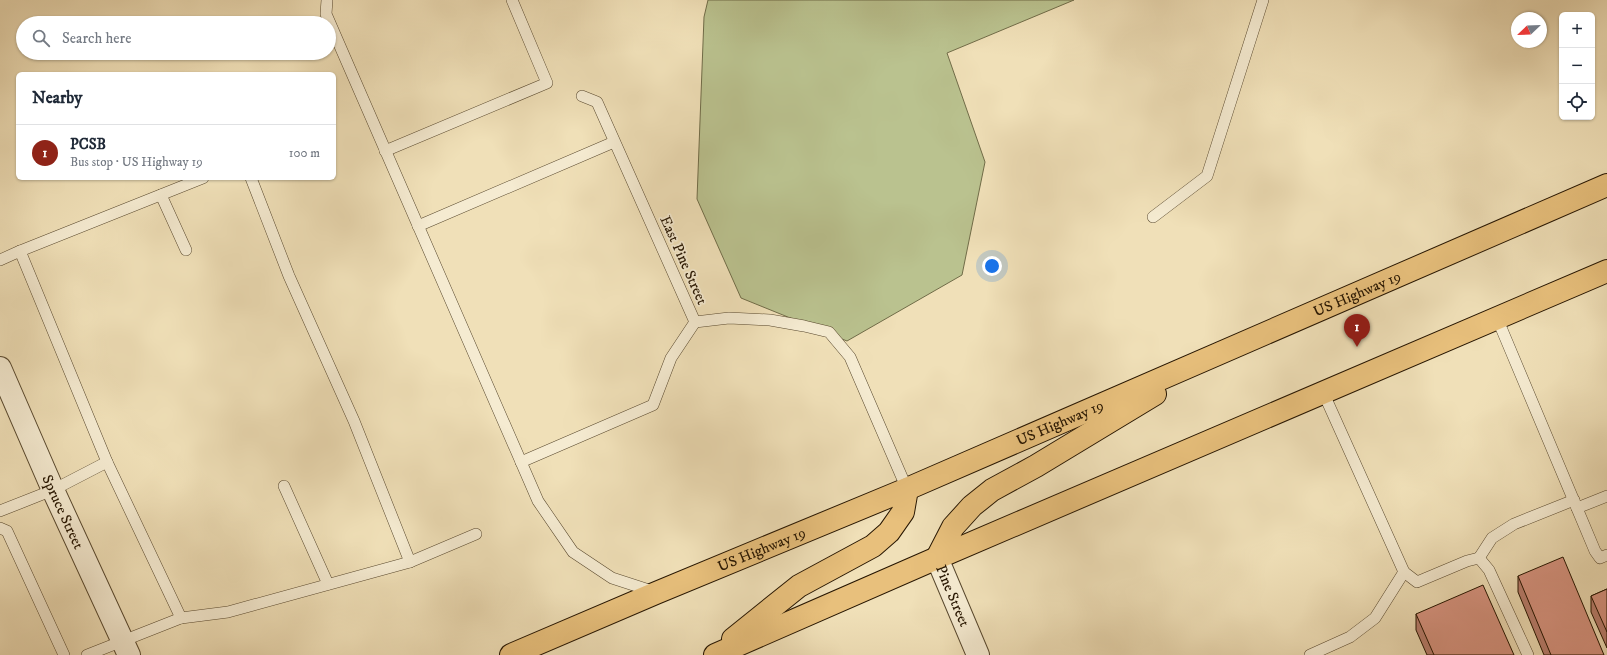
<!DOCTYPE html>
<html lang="en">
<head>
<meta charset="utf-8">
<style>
	body { margin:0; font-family:"IM FELL DW Pica",serif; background:#f6f6f7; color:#1f2937 }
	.controls { position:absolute; right:12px; top:12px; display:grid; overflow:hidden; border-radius:6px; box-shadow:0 1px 3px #0004 }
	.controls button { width:36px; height:36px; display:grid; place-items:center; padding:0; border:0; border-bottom:1px solid #e0e1e3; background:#fff; color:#1f2937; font:20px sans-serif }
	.compass { position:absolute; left:1511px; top:12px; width:36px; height:36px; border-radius:50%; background:#fff; box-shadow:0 1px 3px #0004; rotate:247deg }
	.you { position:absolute; left:992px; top:266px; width:14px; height:14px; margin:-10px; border:3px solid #fff; border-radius:50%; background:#1a73e8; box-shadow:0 0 0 6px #1a73e833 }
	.badge { display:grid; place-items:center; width:26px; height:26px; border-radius:50%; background:#8f2418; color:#fff; font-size:13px; font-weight:700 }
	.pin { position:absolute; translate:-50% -33px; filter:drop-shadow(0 1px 2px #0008) }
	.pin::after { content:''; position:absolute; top:21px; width:14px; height:12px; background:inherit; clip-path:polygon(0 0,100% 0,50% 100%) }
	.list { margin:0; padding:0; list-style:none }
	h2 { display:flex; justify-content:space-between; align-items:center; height:52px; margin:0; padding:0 16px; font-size:17px }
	h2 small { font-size:13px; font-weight:400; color:#747a83 }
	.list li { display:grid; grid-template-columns:26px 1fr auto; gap:12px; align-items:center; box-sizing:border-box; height:56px; padding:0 16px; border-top:1px solid #e0e1e3 }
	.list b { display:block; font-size:15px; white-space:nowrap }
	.list p { margin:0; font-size:13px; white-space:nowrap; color:#747a83 }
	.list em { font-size:13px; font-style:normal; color:#747a83 }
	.icon { flex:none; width:22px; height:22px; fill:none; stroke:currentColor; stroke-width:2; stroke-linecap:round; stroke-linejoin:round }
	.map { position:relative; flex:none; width:1607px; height:655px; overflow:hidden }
	.search { position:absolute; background:#fff; box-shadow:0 1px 3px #0004; left:16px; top:16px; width:320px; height:44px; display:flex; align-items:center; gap:10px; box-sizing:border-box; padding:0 14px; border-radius:22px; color:#747a83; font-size:15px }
	.panel { position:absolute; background:#fff; box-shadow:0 1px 3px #0004; left:16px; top:72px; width:320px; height:108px; border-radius:6px }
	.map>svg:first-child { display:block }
</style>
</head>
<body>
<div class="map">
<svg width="1607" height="655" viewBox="0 0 1607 655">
	<rect width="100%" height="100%" fill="#f0e0b8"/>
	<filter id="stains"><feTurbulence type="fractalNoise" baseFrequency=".005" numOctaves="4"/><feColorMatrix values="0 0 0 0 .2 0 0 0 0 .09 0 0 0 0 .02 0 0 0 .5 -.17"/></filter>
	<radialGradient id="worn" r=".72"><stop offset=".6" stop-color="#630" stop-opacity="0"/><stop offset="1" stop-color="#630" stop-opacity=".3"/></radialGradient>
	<polygon fill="#bac28f" stroke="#706c48" points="708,0 1074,0 947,53 985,162 962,275 847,341 741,298 697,199 704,17"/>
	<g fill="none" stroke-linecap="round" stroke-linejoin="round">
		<defs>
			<g id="service">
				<polyline points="327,0 326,14 538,501 573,552 612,578 655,592"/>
				<polyline points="582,96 597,102 695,322 729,318 770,320 804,326 829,332 850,357 907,489"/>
				<polyline points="385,151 547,83 512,0"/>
				<polyline points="251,178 289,276 354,421 410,562"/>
				<polyline points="161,195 186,250"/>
				<polyline points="1153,217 1207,176 1263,0"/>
				<polyline points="418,226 614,142"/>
				<polyline points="20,251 203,178"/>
				<polyline points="0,260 20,251 107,462 181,618 228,612 410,562 476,534"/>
				<polyline points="1497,318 1595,551 1600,558 1607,555"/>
				<polyline points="1323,392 1404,572 1417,582 1467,561 1479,558 1489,570 1528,655"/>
				<polyline points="521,462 653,405 671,358 695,322"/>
				<polyline points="284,486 328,584"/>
				<polyline points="1577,508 1607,496"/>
				<polyline points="0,511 53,490 107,462"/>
				<polyline points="0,528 7,531 64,655"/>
				<polyline points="1479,558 1492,538 1514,524 1574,500"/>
				<polyline points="87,655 181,618"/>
				<polyline points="1310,655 1350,637 1375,618 1404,572"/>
			</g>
			<g id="minor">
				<path id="s1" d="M0,368l53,122 76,165"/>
				<path id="s2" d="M937,558l41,97"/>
			</g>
			<g id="trunk">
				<polyline points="937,558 953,527 972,506 992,490 1036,466 1155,394"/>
				<polyline points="733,639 799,586 873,546 889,532 903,512 907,489"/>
				<path id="s3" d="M511,655l145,-62 251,-104 700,-304"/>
				<polyline points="715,655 937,558 1607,271"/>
			</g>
		</defs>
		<use href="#service" stroke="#58482e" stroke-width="12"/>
		<use href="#minor" stroke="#58482e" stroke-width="24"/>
		<use href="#trunk" stroke="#261500" stroke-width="24"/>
		<use href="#service" stroke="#f5ebd1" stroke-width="11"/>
		<use href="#minor" stroke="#f5ebd1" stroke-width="22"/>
		<use href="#trunk" stroke="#e8c07c" stroke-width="22"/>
	</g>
	<g fill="#ba8070" stroke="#261500">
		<polygon points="1518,576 1604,655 1544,655 1518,592"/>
		<polygon points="1607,589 1607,648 1591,612 1591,596"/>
		<polygon points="1416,614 1514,655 1427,655 1416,630"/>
	</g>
	<g fill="#d89582" stroke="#261500">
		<polygon points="1563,557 1604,655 1551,655 1518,576"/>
		<polygon points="1483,585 1514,655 1434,655 1416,614"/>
		<polygon points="1607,589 1607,632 1591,596"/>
	</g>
	<g text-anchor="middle" stroke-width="3.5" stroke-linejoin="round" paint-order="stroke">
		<g font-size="15" fill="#261500" stroke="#f5ebd1">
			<text transform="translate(684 260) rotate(66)" y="5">East Pine Street</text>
			<text dy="5" stroke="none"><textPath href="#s3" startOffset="920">US Highway 19</textPath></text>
			<text dy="5" stroke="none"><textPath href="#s3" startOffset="596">US Highway 19</textPath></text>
			<text dy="5" stroke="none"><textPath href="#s1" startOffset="157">Spruce Street</textPath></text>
			<text dy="5" stroke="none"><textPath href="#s3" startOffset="272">US Highway 19</textPath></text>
			<text dy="5" stroke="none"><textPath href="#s2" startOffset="41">Pine Street</textPath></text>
		</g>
	</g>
	<rect width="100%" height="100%" filter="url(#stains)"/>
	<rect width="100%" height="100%" fill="url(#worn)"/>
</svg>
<div class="controls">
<button>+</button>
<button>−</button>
<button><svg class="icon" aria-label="locate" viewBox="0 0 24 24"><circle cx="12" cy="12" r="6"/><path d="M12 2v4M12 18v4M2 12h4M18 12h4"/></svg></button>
</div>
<svg class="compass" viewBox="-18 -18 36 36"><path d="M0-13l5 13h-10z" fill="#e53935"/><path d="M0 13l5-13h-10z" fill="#747a83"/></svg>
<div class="you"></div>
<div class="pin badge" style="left:1357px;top:347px">1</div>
<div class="search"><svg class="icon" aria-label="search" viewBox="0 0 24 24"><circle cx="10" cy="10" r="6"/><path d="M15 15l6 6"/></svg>Search here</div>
<section class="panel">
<h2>Nearby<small></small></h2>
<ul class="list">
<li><span class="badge">1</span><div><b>PCSB</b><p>Bus stop · US Highway 19</p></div><em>100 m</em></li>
</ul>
</section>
</div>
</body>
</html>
